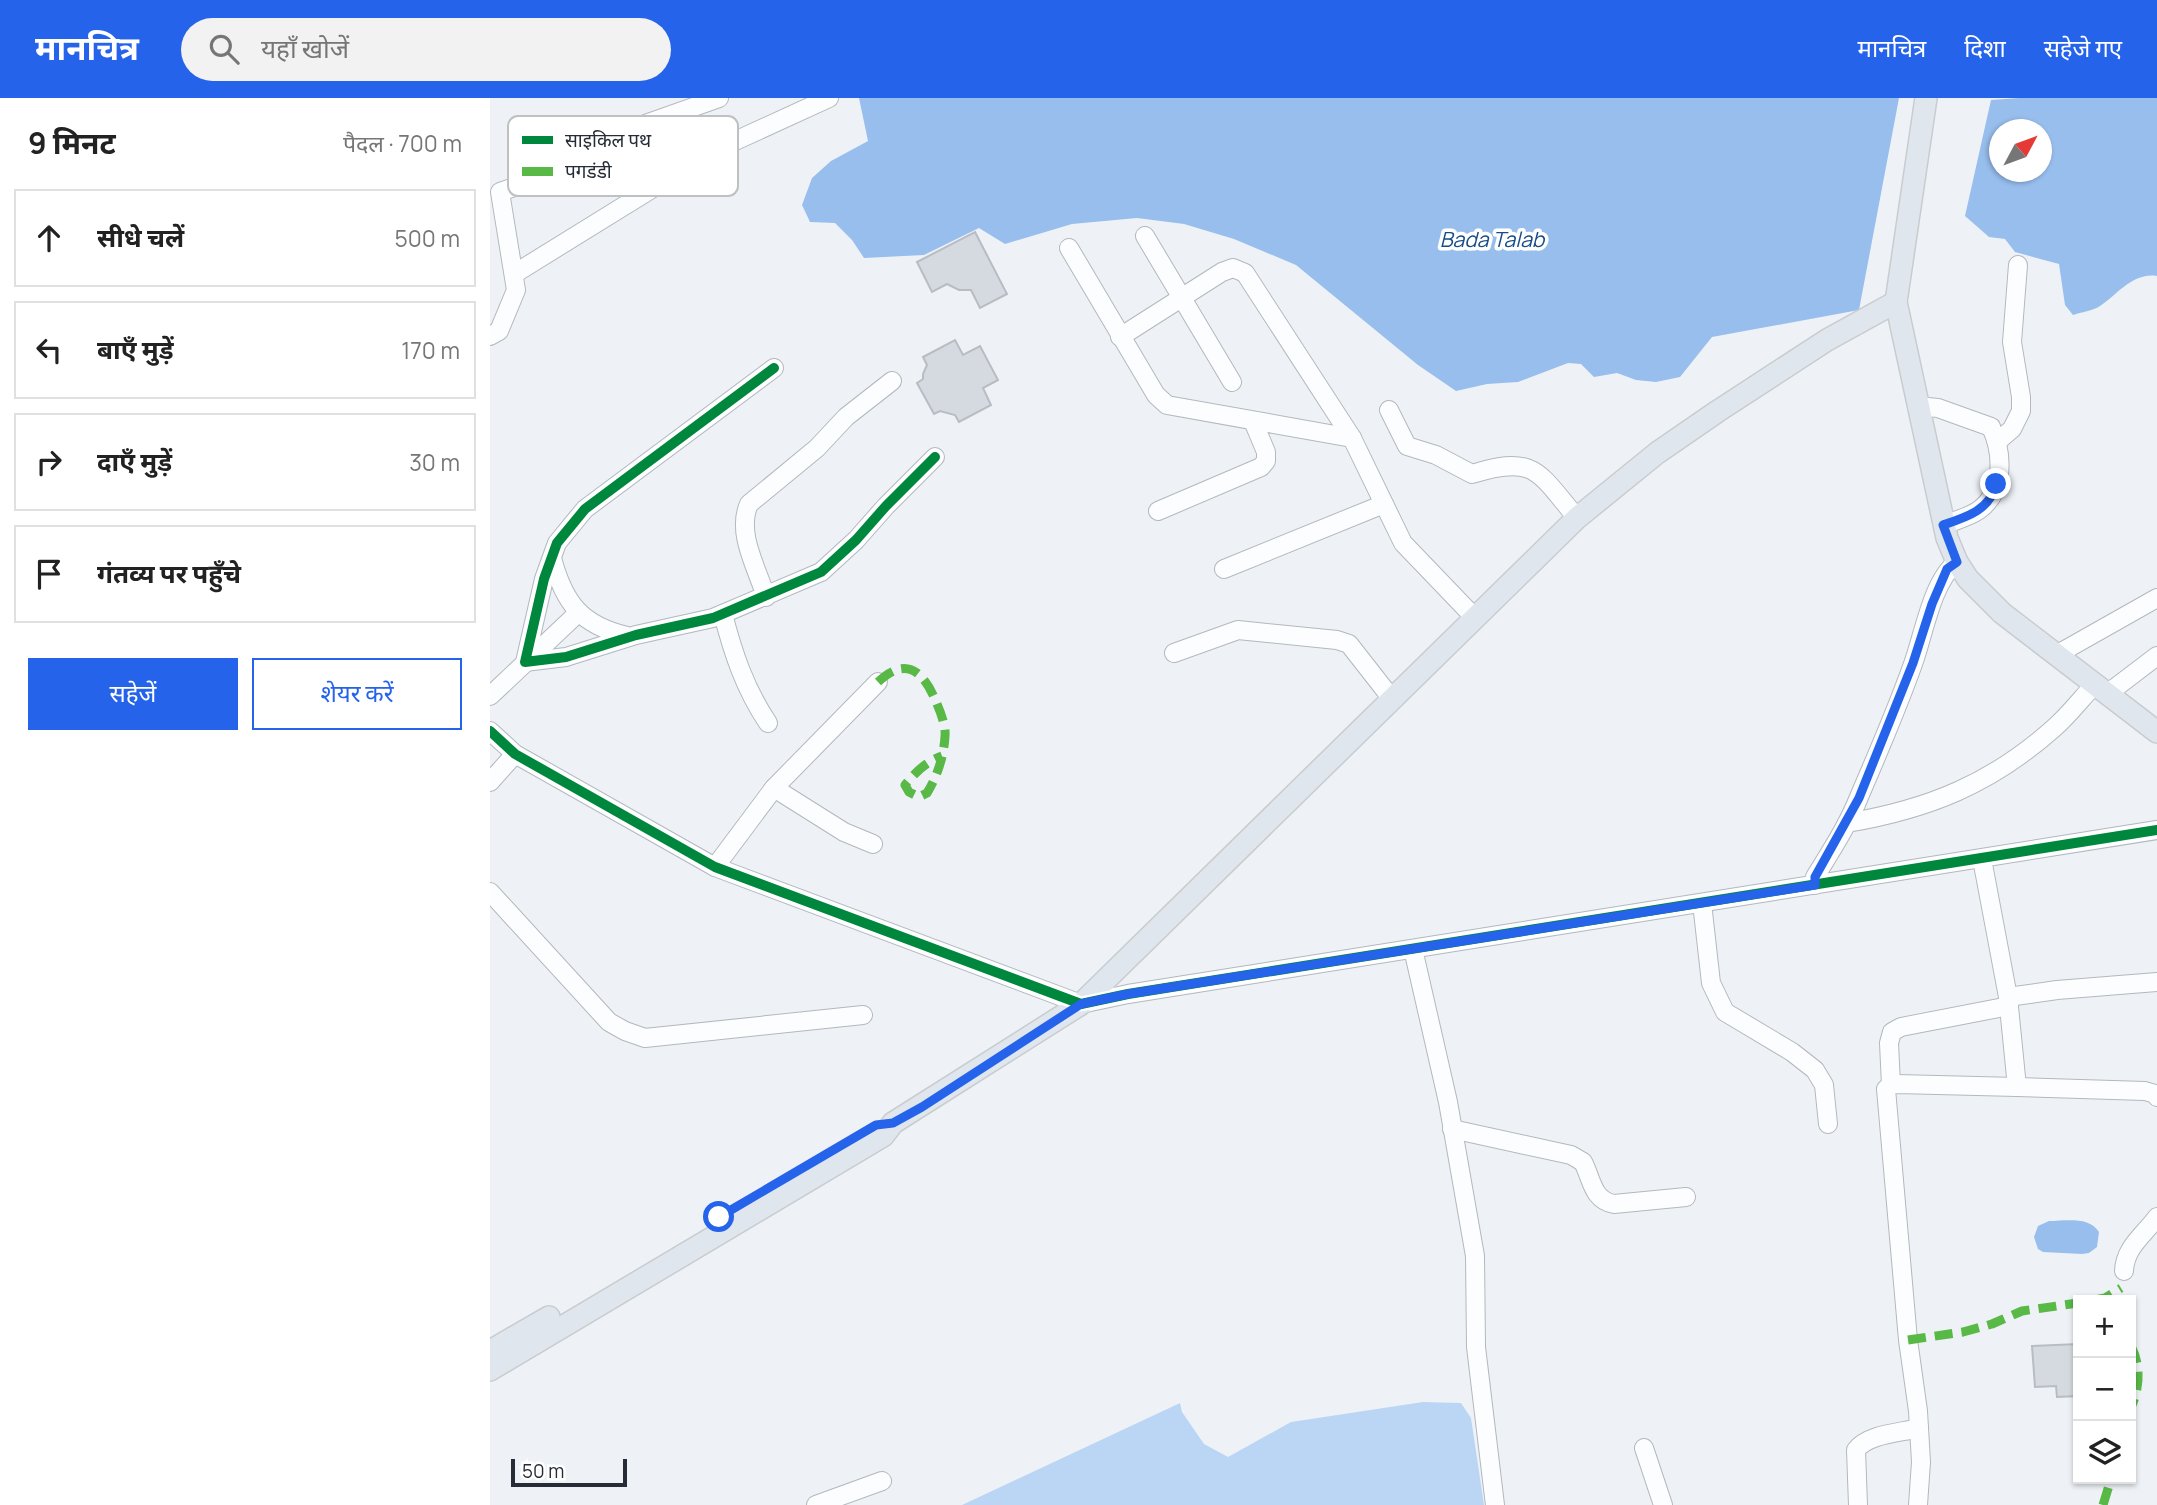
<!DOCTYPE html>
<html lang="hi">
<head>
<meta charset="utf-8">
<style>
	body { margin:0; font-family:Manrope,"Noto Sans Devanagari",sans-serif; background:#f2f2f2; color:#222 }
	.controls { position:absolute; right:21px; bottom:21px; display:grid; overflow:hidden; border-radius:0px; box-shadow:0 2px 5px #0004 }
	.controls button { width:63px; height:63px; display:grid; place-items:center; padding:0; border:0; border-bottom:2px solid #e0e0e0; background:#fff; color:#222; font:35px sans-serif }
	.compass { position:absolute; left:1499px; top:21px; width:63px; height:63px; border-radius:50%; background:#fff; box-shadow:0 2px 5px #0004; rotate:49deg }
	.scale { position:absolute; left:21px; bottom:18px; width:116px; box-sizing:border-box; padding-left:7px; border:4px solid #252c35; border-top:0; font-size:19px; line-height:24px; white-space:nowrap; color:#252c35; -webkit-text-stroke:5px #fff; paint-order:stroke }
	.stop { position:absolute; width:21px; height:21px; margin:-16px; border:5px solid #2563eb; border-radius:50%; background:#fff }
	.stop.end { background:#2563eb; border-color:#fff; box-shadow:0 2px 7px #0008 }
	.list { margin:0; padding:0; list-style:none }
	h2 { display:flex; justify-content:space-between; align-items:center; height:91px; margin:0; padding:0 28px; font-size:30px }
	h2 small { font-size:23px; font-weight:400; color:#767676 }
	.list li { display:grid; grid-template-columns:46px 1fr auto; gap:21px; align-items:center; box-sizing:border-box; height:98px; margin:0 14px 14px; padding:0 14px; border:2px solid #e0e0e0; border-radius:0px }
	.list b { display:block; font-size:26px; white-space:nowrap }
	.list em { font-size:23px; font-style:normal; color:#767676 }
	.actions { display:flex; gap:14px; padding:21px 28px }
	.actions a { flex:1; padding:16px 0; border:2px solid #2563eb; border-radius:0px; text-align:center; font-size:24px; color:#2563eb }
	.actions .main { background:#2563eb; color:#fff }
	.icon { flex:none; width:38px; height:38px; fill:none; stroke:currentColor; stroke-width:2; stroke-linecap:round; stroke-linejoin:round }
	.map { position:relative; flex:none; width:1667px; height:1407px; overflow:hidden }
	header { display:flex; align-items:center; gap:42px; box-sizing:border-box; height:98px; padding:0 35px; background:#2563eb; color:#fff }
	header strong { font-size:33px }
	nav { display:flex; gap:38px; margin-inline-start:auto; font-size:24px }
	.search { width:490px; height:63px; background:#f2f2f2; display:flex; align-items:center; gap:18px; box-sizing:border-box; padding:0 24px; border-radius:38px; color:#767676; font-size:26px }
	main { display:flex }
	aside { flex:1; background:#fff }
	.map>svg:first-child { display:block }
</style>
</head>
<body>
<header>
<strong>मानचित्र</strong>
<div class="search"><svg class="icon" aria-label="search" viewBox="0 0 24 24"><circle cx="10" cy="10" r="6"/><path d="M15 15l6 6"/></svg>यहाँ खोजें</div>
<nav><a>मानचित्र</a><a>दिशा</a><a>सहेजे गए</a></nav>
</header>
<main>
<aside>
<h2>9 मिनट<small>पैदल · 700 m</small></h2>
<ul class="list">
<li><svg class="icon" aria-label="ahead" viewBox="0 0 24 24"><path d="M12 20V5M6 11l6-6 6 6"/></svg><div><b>सीधे चलें</b></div><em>500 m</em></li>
<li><svg class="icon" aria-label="left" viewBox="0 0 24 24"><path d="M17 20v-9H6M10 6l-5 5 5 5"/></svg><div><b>बाएँ मुड़ें</b></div><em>170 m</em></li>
<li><svg class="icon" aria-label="right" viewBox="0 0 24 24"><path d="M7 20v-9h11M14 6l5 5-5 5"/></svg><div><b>दाएँ मुड़ें</b></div><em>30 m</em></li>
<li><svg class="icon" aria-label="arrive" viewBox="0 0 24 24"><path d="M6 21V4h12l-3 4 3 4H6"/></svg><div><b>गंतव्य पर पहुँचे</b></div></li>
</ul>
<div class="actions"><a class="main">सहेजें</a><a>शेयर करें</a></div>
</aside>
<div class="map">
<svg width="1667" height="1407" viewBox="0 0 1667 1407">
	<rect width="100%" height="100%" fill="#eef2f6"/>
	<polygon fill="#bbd5f5" points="933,1304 971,1305 981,1320 994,1407 472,1407 690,1305 692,1314 714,1346 738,1359 801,1324"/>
	<g fill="#98beee" fill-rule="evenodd">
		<polygon points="369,0 1409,0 1369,212 1222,239 1190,279 1166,284 1146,282 1127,275 1104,279 1091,266 1078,265 1028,284 997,286 966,293 928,267 806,167 744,141 694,126 647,120 582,126 515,146 489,130 434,157 374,160 362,142 345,125 320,124 312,107 322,80 341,63 378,43"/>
		<path d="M1529,0h138v178c-24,-4 -40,19 -57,30 -7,5 -19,6 -27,9l-8,-10 -6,-41 -44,-12 -10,-13 -16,-2 -24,-21 26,-116zM1510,32h42v42h-42z"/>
		<path d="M1559,1123c17,0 40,-5 50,11l-2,15 -8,6 -7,1 -39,-2 -5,-3 -4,-12 4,-11z"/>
	</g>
	<g fill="#d5dae0" stroke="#b8bdc3" stroke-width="2">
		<polygon points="485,134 517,196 490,210 481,192 469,192 457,186 442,194 427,164"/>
		<polygon points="465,242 473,257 490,248 508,282 493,290 501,307 469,324 465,317 450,313 444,316 427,285 433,281 433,276 437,267 433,259"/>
		<polygon points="1588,1246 1588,1298 1567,1299 1566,1288 1545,1289 1542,1248"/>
	</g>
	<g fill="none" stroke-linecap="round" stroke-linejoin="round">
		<defs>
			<g id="minor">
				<polyline points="655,138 742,284"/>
				<polyline points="579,150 666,297 677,307 862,340"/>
				<polyline points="24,176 163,90 245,43 339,0"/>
				<polyline points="0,238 9,233 26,192 10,94 47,81 43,63 110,42 229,0"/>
				<polyline points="630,239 732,174 743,170 755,175 862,340 913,445 985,520"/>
				<polyline points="284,270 95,411 67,445 54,481 35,564 76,559 146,537 223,520 331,474 366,442 396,408 445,359"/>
				<path d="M1427,308l21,2 53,19c12,26 14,64 -12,83 -10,7 -24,11 -36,15"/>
				<path d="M899,312l18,36 29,9 36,19c63,-20 66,-2 105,44"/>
				<polyline points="1508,343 1522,331 1531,313 1531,299 1522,244 1528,167"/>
				<polyline points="668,413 771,369 776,363 776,354 763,323"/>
				<path d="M62,460c12,45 29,67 75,78"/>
				<polyline points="734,471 894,406"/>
				<path d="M276,499c-9,-29 -30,-64 -17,-93l68,-56 29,-31 46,-36"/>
				<path d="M233,516c10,39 22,75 45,109"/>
				<polyline points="684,555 748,532 847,542 859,546 902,601"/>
				<polyline points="1566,557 1667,500"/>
				<polyline points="1617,596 1667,558"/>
				<polyline points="0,598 88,515"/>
				<polyline points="0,633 25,656 225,769 591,906 638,896 1667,732"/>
				<polyline points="0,684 25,656"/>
				<polyline points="284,690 354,734 383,746"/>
				<path d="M1357,725c82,-14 144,-39 207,-95 15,-13 27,-29 41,-44"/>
				<polyline points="225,769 284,690 388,584"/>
				<path d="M1325,787v-8c16,-26 33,-52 44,-80 19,-44 38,-88 54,-133 11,-30 19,-83 44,-102"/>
				<polyline points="0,794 119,924 135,933 155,940 373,917"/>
				<polyline points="1212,805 1221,885 1235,914 1302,954 1325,972 1334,987 1338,1026"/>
				<polyline points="923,851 958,1004 985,1158 986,1249 1005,1407"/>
				<polyline points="1518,899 1567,892 1667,884"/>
				<polyline points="1401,987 1399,945 1402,934 1411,929 1519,908"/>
				<polyline points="1527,989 1655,993 1665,996 1667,999"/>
				<path d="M962,1031l119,26 12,7c9,17 9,38 31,42l72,-7"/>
				<path d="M1634,1173c1,-24 20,-36 33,-54"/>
				<polyline points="1154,1350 1173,1407"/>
				<polyline points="326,1407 392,1383"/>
				<path d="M1368,1407l-2,-55c12,-16 43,-17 63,-22"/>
				<polyline points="1428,1407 1431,1364 1428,1313 1418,1242 1396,991 1401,987 1407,986 1527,989 1518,899 1492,761"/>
			</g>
			<g id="major">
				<polyline points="1436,0 1406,204 1457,440 1467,464 1478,481 1512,515 1667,634"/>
				<polyline points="0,1253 59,1219"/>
				<polyline points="0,1272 393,1038 403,1025 591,906 1087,420 1167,355 1228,313 1337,242 1406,204"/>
			</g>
		</defs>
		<use href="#minor" stroke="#b3b8be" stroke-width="20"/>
		<use href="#major" stroke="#c9cccf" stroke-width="24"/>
		<use href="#minor" stroke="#fcfdfe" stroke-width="18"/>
		<use href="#major" stroke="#e0e6ed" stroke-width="21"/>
		<g stroke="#58b947" stroke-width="9" stroke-dasharray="18 9" stroke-linecap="butt">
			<path d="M388,584c30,-28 47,-8 59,22 4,9 9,23 8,32 -1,20 -8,41 -18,57l-8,4 -10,-5 -4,-7c11,-13 20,-23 37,-29"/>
			<polyline points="1605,1202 1615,1200 1631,1190"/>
			<polyline points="1418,1242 1473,1234 1502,1226 1532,1213 1588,1205"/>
			<path d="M1641,1248c10,19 9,42 0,61"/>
			<polyline points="1613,1407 1621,1381"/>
		</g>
		<defs>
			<g id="cycleway">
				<polyline points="284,270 95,411 67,445 54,481 35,564 76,559 146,537 223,520 331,474 366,442 396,408 445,359"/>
				<polyline points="0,633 25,656 225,769 591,906 638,896 1667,732"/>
			</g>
		</defs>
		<use href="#cycleway" stroke="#fff" stroke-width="15"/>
		<use href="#cycleway" stroke="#00873e" stroke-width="10"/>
	</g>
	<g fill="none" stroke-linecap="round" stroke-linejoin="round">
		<path stroke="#2563eb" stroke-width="9" d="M229,1119l157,-92 17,-2 29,-16 159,-103 47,-10 687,-109v-8l44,-79 54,-135 19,-59 15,-35 10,-7 -14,-37c24,-8 47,-15 53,-41"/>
	</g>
	<g text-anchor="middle" stroke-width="7" stroke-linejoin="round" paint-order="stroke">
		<g font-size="21" font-style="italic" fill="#174c88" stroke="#fff">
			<text x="1002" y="149">Bada Talab</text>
		</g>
	</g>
	<rect x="18" y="18" width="230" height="80" rx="10" fill="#fff" stroke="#bec0c2" stroke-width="2"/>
	<rect x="32" y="38" width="31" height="8" fill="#00873e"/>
	<rect x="32" y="69" width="31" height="9" fill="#58b947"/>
	<g font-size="19" fill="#252c35">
		<text x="75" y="49">साइकिल पथ</text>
		<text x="75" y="80">पगडंडी</text>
	</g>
</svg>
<div class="controls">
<button>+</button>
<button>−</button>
<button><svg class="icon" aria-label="layers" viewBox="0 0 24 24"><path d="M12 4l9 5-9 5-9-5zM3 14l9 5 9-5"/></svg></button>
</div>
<svg class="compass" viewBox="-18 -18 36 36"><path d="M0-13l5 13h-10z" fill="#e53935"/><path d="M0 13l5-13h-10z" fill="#767676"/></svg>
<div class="scale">50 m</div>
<div class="stop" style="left:229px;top:1119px"></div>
<div class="stop end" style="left:1506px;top:386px"></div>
</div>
</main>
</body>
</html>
